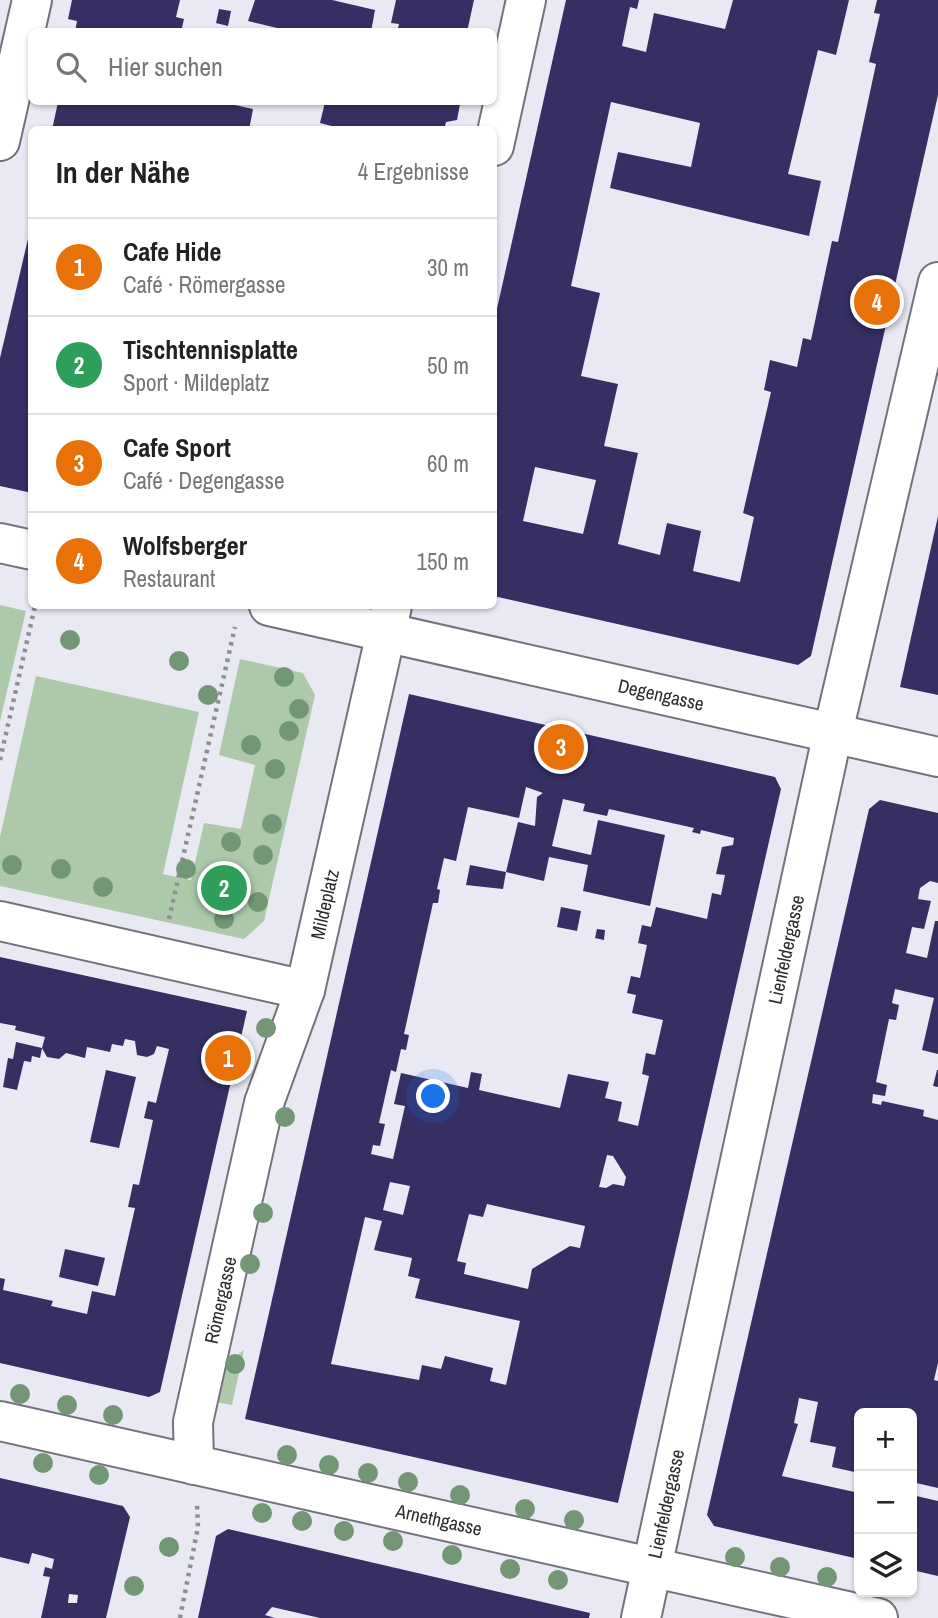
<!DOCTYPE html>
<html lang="de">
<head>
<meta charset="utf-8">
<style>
	body { margin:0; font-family:"Archivo Narrow",sans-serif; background:#f2f2f2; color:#222 }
	.controls { position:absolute; right:21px; bottom:21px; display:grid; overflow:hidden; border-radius:10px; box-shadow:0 2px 5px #0004 }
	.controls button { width:63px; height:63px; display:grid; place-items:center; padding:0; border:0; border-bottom:2px solid #e0e0e0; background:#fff; color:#222; font:35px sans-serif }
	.you { position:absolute; left:434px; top:1097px; width:24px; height:24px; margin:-18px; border:5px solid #fff; border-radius:50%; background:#1a73e8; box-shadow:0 0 0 10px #1a73e833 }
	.badge { display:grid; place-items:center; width:46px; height:46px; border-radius:50%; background:#b45309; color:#fff; font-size:23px; font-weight:700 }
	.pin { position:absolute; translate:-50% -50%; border:4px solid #fff; box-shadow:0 2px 7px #0006 }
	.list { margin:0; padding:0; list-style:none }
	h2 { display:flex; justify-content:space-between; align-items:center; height:91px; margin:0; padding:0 28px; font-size:30px }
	h2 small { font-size:23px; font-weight:400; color:#767676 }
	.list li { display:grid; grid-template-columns:46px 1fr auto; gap:21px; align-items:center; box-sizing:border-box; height:98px; padding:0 28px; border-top:2px solid #e0e0e0 }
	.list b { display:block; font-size:26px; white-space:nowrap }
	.list p { margin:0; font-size:23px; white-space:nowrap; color:#767676 }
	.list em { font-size:23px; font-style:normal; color:#767676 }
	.icon { flex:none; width:38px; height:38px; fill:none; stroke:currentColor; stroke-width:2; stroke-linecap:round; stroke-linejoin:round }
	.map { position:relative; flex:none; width:938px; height:1618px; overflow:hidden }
	.search { position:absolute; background:#fff; box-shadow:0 2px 5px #0004; left:28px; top:28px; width:469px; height:77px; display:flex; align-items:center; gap:18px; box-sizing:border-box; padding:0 24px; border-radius:10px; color:#767676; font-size:26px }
	.panel { position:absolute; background:#fff; box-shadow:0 2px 5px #0004; left:28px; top:126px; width:469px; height:483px; border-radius:10px }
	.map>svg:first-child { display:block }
</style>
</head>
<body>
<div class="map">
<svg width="938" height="1618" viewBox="0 0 938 1618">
	<rect width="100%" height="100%" fill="#e9e9f4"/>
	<g fill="#adc9a9">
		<polygon points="0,605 26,611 0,721"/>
		<polygon points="240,659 303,673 315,695 264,921 244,939 0,886 0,837 36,676 199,712 163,874 191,880 204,823 241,829 255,765 219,755"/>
		<polygon points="244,1350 232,1405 210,1401 218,1370"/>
	</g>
	<g fill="#352f64" fill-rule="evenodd">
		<polygon points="72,0 180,0 176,17 184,19 181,32 75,32 77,21 68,19"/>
		<polygon points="255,0 332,0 375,10 371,32 294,32 248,21"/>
		<polygon points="396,0 474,0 467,32 397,32 399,24 391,23"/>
		<path d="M566,0h73l-2,9 -7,-2 -8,39 24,6 8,-39 71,16 8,-29h116l-13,55 -18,-5 -30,124 33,7 -12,55 -199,-48 8,-36 73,15 9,-44 -89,-21 -40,184 29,7 -19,83 37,8 -14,62 34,7 -20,91 42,11 7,-32 34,8 -8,40 47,11 14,-65 -11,-4 28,-121 -7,-2 6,-30 27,7 6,-29 8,2 21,-99 6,1 38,-178 -7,-2 11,-48 -6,-1 3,-13h61v95l-127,561 -13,9 -304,-69v-274zM535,467l61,13 -13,54 -60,-13z"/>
		<polygon points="219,9 231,11 228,26 216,23"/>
		<polygon points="58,102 221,102 253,109 249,130 52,130"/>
		<polygon points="325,102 458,102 460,104 457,120 446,122 444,130 347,130 320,123"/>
		<polygon points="32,222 32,493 0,486 0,358"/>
		<polygon points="938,516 938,695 900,687"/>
		<path d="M409,694l366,83 6,12 -163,714 -373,-84zM526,787l17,6 -6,4 -2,29 -17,-4 -12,50 38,9 5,-24 39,8 -5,26 67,15 15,-71 -67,-15 -7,35 -39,-9 11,-47 22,5 -2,7 24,5 2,-7 85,19 -2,4 8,2 1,-4 33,8 -1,7 -11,2 -6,27 9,1 -4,20 -9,-2 -5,26 -51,-12 -5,20 -9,-2 -4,18 9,2 -7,33 -9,-2 -4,17 9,2 -4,18 31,7 -8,35 -9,-2 -4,21 7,2 -11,50 -20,-5 4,-19 -17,-4 4,-16 -41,-8 -8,34 -81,-18 3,-16 -11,-2 -3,16 -67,-15 -7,31 11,2 -12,53 -22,-5 2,-9 7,1 5,-22 -6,-1 12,-53 5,2 5,-23 5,1 3,-15 -5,-1 29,-131h5l2,-13 -3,-1 7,-31 12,3 12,-54 51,11zM607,1155l6,1 13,21 -2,9 -11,-2 -7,4 -7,-1zM390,1182l20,4 -7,29 -20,-5zM487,1204l98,22 -5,22 -10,-2 -38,23 -4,20 -64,-15 2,-11 -9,-2 12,-47 14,3zM365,1217l17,4 -8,29 38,8 -4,18 12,3 -5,19 105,23 -14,64 -16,-4 3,-13 -48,-12 -4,13 -19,-4 -3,15 -88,-16z"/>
		<polygon points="880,800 938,813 938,883 930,881 920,888 918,899 931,901 924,929 912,927 906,953 927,958 935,921 938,921 938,1054 922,1050 934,998 895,989 892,1003 899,1005 896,1020 889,1019 876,1082 887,1085 885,1096 873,1094 872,1103 881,1105 882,1101 924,1110 923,1116 938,1120 938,1363 934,1380 938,1381 938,1488 912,1482 912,1413 859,1413 859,1473 832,1467 836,1447 810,1442 818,1402 799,1398 794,1423 798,1424 782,1476 859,1493 859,1559 714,1526 707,1515 869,809"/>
		<polygon points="470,865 506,872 503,889 466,885"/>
		<polygon points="561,907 581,911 577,931 557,927"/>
		<polygon points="597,929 605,930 604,940 595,938"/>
		<polygon points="0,957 247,1011 160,1392 149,1397 0,1363 0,1278 5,1279 3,1290 53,1301 51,1306 87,1314 92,1291 115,1296 135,1208 128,1207 133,1184 139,1185 153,1120 144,1118 148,1101 156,1103 169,1049 157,1046 154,1054 147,1057 137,1055 135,1041 125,1039 123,1046 112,1044 110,1052 87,1047 85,1058 66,1053 59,1059 47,1057 42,1048 45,1037 15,1030 16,1026 0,1023"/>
		<polygon points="16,1042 42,1048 40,1058 32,1056 31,1062 24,1061 17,1090 3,1087 8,1058 13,1059"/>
		<polygon points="106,1070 136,1077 119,1148 90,1142"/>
		<polygon points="937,1070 938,1070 938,1087 933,1086"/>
		<polygon points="65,1249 105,1258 98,1286 59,1277"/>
		<path d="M0,1478l123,28 7,11 -24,101h-65l9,-41 -7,-1 2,-9 7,2 2,-10 -22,-6 -3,11 -29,-7zM69,1594l9,1 -1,8h-9z"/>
		<polygon points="912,1495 938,1501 938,1576 912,1570"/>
		<polygon points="228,1529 590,1613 589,1618 320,1618 272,1607 265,1615 275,1618 198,1618 216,1536"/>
	</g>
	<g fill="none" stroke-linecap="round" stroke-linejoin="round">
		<defs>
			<g id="street">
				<polyline points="0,141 32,0"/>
				<polyline points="494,146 526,0"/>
				<polyline points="0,543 32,550"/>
				<path id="s1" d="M269,606l669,151"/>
				<polyline points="0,921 305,990"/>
				<path id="s2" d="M0,1421l878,197"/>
				<path id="s3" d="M194,1465l-1,-43 71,-319 41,-113 87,-384"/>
				<path id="s4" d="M641,1618l192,-886 105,-450"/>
			</g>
		</defs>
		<use href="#street" stroke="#73737d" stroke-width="42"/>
		<g stroke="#8e8e96" stroke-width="4.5" stroke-dasharray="3.5 5" stroke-linecap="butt">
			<polyline points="0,760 35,606"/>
			<polyline points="169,919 235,627"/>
			<polyline points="180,1618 198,1527 197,1505"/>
		</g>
		<use href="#street" stroke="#fff" stroke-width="38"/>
	</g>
	<g fill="#739675">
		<circle cx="70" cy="640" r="10"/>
		<circle cx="179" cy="661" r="10"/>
		<circle cx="284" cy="677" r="10"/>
		<circle cx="208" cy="695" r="10"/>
		<circle cx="299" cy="709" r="10"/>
		<circle cx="289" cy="731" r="10"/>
		<circle cx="251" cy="745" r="10"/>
		<circle cx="275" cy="769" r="10"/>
		<circle cx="272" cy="824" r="10"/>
		<circle cx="231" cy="842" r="10"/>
		<circle cx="263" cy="855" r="10"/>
		<circle cx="12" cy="865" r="10"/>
		<circle cx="61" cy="869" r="10"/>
		<circle cx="186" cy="869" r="10"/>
		<circle cx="103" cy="887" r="10"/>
		<circle cx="258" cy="902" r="10"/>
		<circle cx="224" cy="919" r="10"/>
		<circle cx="266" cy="1028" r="10"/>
		<circle cx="285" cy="1117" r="10"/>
		<circle cx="263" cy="1213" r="10"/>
		<circle cx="250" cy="1264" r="10"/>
		<circle cx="235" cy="1364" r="10"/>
		<circle cx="20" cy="1394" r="10"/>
		<circle cx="67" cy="1405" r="10"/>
		<circle cx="113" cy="1415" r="10"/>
		<circle cx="287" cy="1455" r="10"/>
		<circle cx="43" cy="1463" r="10"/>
		<circle cx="329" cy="1465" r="10"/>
		<circle cx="368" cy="1473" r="10"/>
		<circle cx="99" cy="1475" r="10"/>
		<circle cx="408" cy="1482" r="10"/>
		<circle cx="460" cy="1495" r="10"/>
		<circle cx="525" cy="1509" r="10"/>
		<circle cx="262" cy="1513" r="10"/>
		<circle cx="574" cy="1520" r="10"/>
		<circle cx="302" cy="1521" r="10"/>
		<circle cx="344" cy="1531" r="10"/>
		<circle cx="393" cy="1541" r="10"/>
		<circle cx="169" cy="1547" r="10"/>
		<circle cx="452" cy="1555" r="10"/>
		<circle cx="735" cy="1557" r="10"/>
		<circle cx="780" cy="1567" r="10"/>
		<circle cx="510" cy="1569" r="10"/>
		<circle cx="827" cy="1577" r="10"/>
		<circle cx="558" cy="1580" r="10"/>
		<circle cx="134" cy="1586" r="10"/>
	</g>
	<g text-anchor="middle" stroke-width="7" stroke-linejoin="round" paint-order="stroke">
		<g font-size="19" fill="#2d2d31" stroke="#f7f7fe">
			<text dy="7" stroke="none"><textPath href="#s1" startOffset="402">Degengasse</textPath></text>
			<text dy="7" stroke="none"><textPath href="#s3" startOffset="578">Mildeplatz</textPath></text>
			<text dy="7" stroke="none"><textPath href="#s4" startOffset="684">Lienfeldergasse</textPath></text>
			<text dy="7" stroke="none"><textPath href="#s3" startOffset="168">Römergasse</textPath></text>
			<text dy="7" stroke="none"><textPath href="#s4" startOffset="117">Lienfeldergasse</textPath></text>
			<text dy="7" stroke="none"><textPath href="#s2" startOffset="450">Arnethgasse</textPath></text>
		</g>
	</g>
</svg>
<div class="controls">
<button>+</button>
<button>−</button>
<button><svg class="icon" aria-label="layers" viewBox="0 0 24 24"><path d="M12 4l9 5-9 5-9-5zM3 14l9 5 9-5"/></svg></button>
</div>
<div class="you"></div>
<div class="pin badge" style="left:228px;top:1058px;background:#e8710a">1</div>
<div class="pin badge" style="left:224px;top:888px;background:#2e9e5b">2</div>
<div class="pin badge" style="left:561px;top:747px;background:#e8710a">3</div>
<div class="pin badge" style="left:877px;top:302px;background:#e8710a">4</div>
<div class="search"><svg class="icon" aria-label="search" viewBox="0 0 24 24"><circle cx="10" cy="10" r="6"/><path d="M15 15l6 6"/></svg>Hier suchen</div>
<section class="panel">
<h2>In der Nähe<small>4 Ergebnisse</small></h2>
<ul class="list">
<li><span class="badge" style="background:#e8710a">1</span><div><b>Cafe Hide</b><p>Café · Römergasse</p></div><em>30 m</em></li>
<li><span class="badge" style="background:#2e9e5b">2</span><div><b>Tischtennisplatte</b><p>Sport · Mildeplatz</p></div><em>50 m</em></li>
<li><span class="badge" style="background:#e8710a">3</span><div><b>Cafe Sport</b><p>Café · Degengasse</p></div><em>60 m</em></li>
<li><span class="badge" style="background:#e8710a">4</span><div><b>Wolfsberger</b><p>Restaurant</p></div><em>150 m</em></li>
</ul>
</section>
</div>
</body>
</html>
